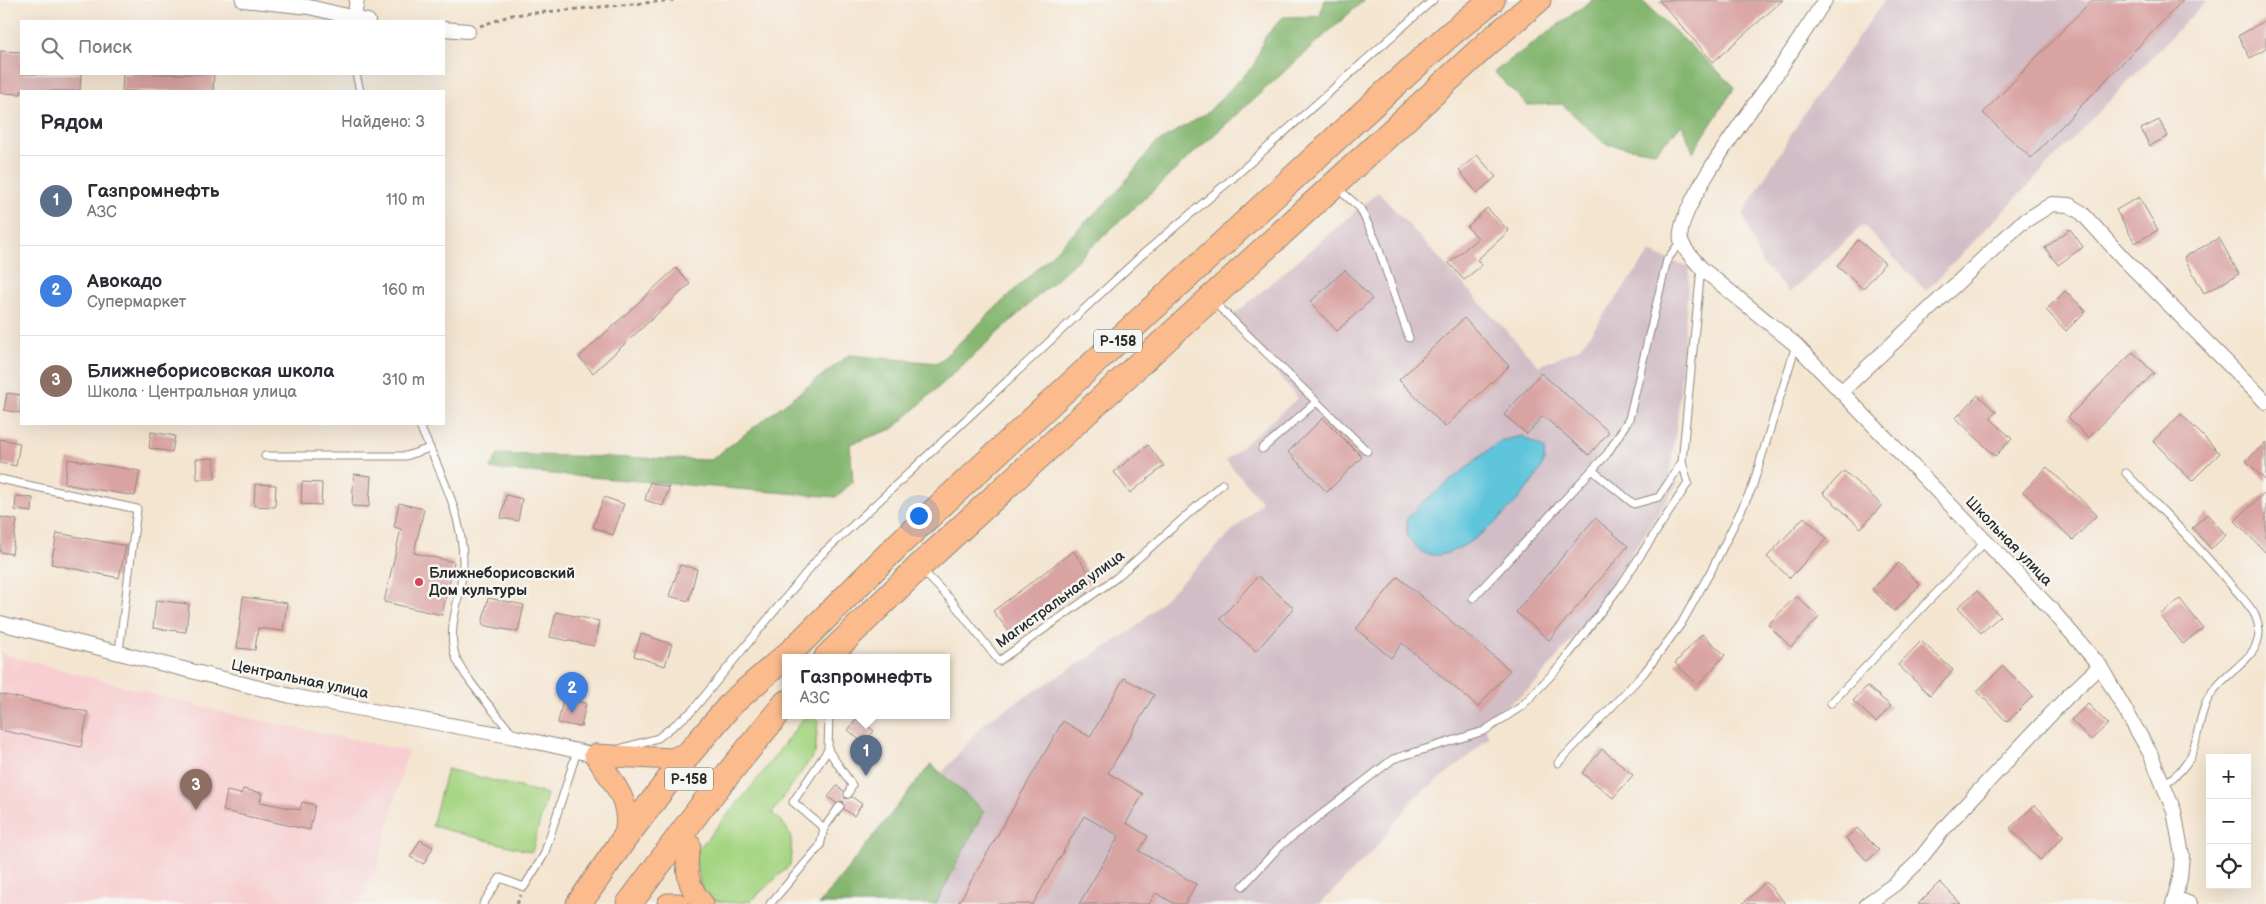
<!DOCTYPE html>
<html lang="ru">
<head>
<meta charset="utf-8">
<style>
	body { margin:0; font-family:"Balsamiq Sans",sans-serif; background:#f7f7f7; color:#2b2b33 }
	.controls { position:absolute; right:15px; bottom:15px; display:grid; overflow:hidden; border-radius:0px; box-shadow:0 5px 20px #0002 }
	.controls button { width:45px; height:45px; display:grid; place-items:center; padding:0; border:0; border-bottom:1px solid #e1e1e2; background:#fff; color:#2b2b33; font:25px sans-serif }
	.you { position:absolute; left:918px; top:515px; width:18px; height:18px; margin:-12px; border:4px solid #fff; border-radius:50%; background:#1a73e8; box-shadow:0 0 0 8px #1a73e833 }
	.badge { display:grid; place-items:center; width:32px; height:32px; border-radius:50%; background:#0f766e; color:#fff; font-size:16px; font-weight:700 }
	.pin { position:absolute; translate:-50% -41px; filter:drop-shadow(0 1px 2px #0008) }
	.pin::after { content:''; position:absolute; top:26px; width:18px; height:15px; background:inherit; clip-path:polygon(0 0,100% 0,50% 100%) }
	.popup { position:absolute; left:782px; top:654px; width:168px; height:65px; box-sizing:border-box; display:grid; place-content:center; border-radius:0px; background:#fff; filter:drop-shadow(0 1px 4px #0005); font-size:16px; white-space:nowrap; color:#7c7c81 }
	.popup b { font-size:19px; color:#2b2b33 }
	.popup::after { content:''; position:absolute; left:50%; top:100%; margin-left:-10px; border:10px solid transparent; border-top-color:#fff }
	.list { margin:0; padding:0; list-style:none }
	h2 { display:flex; justify-content:space-between; align-items:center; height:65px; margin:0; padding:0 20px; font-size:21px }
	h2 small { font-size:16px; font-weight:400; color:#7c7c81 }
	.list li { display:grid; grid-template-columns:32px 1fr auto; gap:15px; align-items:center; box-sizing:border-box; height:90px; padding:0 20px; border-top:1px solid #e1e1e2 }
	.list b { display:block; font-size:19px; white-space:nowrap }
	.list p { margin:0; font-size:16px; white-space:nowrap; color:#7c7c81 }
	.list em { font-size:16px; font-style:normal; color:#7c7c81 }
	.icon { flex:none; width:28px; height:28px; fill:none; stroke:currentColor; stroke-width:2; stroke-linecap:round; stroke-linejoin:round }
	.map { position:relative; flex:none; width:2266px; height:904px; overflow:hidden }
	.search { position:absolute; background:#fff; box-shadow:0 5px 20px #0002; left:20px; top:20px; width:425px; height:55px; display:flex; align-items:center; gap:12px; box-sizing:border-box; padding:0 18px; border-radius:0px; color:#7c7c81; font-size:19px }
	.panel { position:absolute; background:#fff; box-shadow:0 5px 20px #0002; left:20px; top:90px; width:425px; height:335px; border-radius:0px }
	.map>svg:first-child { display:block }
</style>
</head>
<body>
<div class="map">
<svg width="2266" height="904" viewBox="0 0 2266 904">
	<rect width="100%" height="100%" fill="#f6f6f2"/>
	<filter id="ink" filterUnits="userSpaceOnUse"><feTurbulence type="fractalNoise" baseFrequency=".02" numOctaves="2"/><feDisplacementMap in="SourceGraphic" scale="10" xChannelSelector="R" yChannelSelector="G"/><feConvolveMatrix kernelMatrix="1 2 1 2 8 2 1 2 1" color-interpolation-filters="sRGB"/></filter>
	<filter id="wash" filterUnits="userSpaceOnUse"><feTurbulence type="fractalNoise" baseFrequency=".0096" numOctaves="4" result="noise"/><feDisplacementMap in="SourceGraphic" scale="20" xChannelSelector="R" yChannelSelector="G"/><feGaussianBlur stdDeviation="1.12" result="paint"/><feColorMatrix in="noise" values="0 0 0 0 0 0 0 0 0 0 0 0 0 0 0 0 0 1.4 0 .05"/><feComposite in="paint" operator="in"/></filter>
	<g filter="url(#wash)">
		<rect width="100%" height="100%" fill="#f4e5d0"/>
		<polygon fill="#f7cfd2" points="0,653 221,712 408,751 377,869 359,904 0,904"/>
		<g fill="#d2bdc6">
			<polygon points="1885,0 2207,0 1926,291 1863,225 1789,293 1761,262 1743,214 1804,113"/>
			<polygon points="1378,192 1539,366 1580,348 1650,252 1690,268 1677,424 1669,473 1678,483 1591,615 1536,683 1518,698 1482,721 1489,737 1468,757 1414,798 1374,850 1320,904 831,904 986,721 1133,630 1262,502 1226,460 1298,398 1229,319"/>
		</g>
		<g fill="#a6d582" stroke="#688056">
			<path d="M806,715h9l3,6 -3,32 -43,60c21,18 21,25 18,52l-39,36c-16,3 -34,3 -48,-6l-9,-41 59,-69z"/>
			<polygon points="447,769 547,794 532,852 432,826"/>
		</g>
		<g fill="#84b670" stroke="#58704e">
			<polygon points="1324,0 1364,0 1196,151 893,429 850,444 853,482 836,497 490,469 498,454 711,460 849,355 938,363 1115,194 1154,145 1208,112 1254,65 1265,37 1283,17 1320,16"/>
			<polygon points="1592,0 1641,0 1735,87 1693,152 1682,125 1655,152 1605,144 1562,104 1527,105 1494,72"/>
			<polygon points="931,764 984,811 936,904 819,904"/>
		</g>
		<path fill="#5ec5db" stroke="#447883" d="M1522,436l23,13c-1,5 0,11 -2,15 -12,29 -78,96 -112,91 -10,-1 -17,-11 -24,-18v-19l14,-14 79,-63z"/>
		<g id="blocks">
			<g fill="#d9a3a2">
				<polygon points="1659,0 1783,0 1713,62"/>
				<polygon points="2092,0 2183,0 2031,158 1983,113"/>
				<polygon points="2266,20 2266,49 2250,58 2238,36"/>
				<polygon points="0,51 21,52 21,74 81,74 80,91 21,91 21,94 0,93"/>
				<polygon points="123,74 214,74 213,91 122,91"/>
				<polygon points="2159,120 2168,136 2150,146 2141,129"/>
				<polygon points="1477,155 1496,177 1477,193 1459,170"/>
				<polygon points="2139,197 2158,230 2135,243 2116,210"/>
				<polygon points="1487,208 1509,231 1477,260 1482,265 1464,280 1449,263 1478,238 1467,227"/>
				<polygon points="2070,229 2083,247 2058,265 2045,248"/>
				<polygon points="2219,238 2239,274 2204,293 2184,257"/>
				<polygon points="1858,240 1885,263 1863,289 1837,266"/>
				<polygon points="676,268 690,284 593,373 579,357"/>
				<polygon points="1345,270 1372,299 1337,331 1310,302"/>
				<polygon points="2065,291 2086,311 2066,331 2046,310"/>
				<polygon points="1464,318 1509,366 1445,427 1399,380"/>
				<polygon points="2133,352 2154,373 2088,438 2068,417"/>
				<polygon points="1541,373 1609,432 1589,455 1543,416 1527,434 1504,415"/>
				<polygon points="7,393 21,395 20,413 4,410"/>
				<polygon points="1978,395 1996,412 1990,418 2012,439 1995,456 1956,418"/>
				<polygon points="2181,414 2220,453 2192,481 2153,441"/>
				<polygon points="1323,418 1362,457 1327,492 1288,452"/>
				<polygon points="151,432 175,436 172,452 149,448"/>
				<polygon points="0,439 20,443 16,466 0,463"/>
				<polygon points="2266,442 2266,481 2246,461"/>
				<polygon points="1148,445 1164,466 1130,493 1114,472"/>
				<polygon points="214,458 215,479 197,479 196,459"/>
				<polygon points="68,459 140,471 135,496 64,484"/>
				<polygon points="2047,467 2097,515 2073,540 2023,492"/>
				<polygon points="1844,471 1882,505 1861,528 1823,493"/>
				<polygon points="354,474 371,476 369,507 352,506"/>
				<polygon points="302,482 322,483 321,505 301,504"/>
				<polygon points="650,482 669,488 663,506 645,500"/>
				<polygon points="255,484 276,485 275,507 254,506"/>
				<polygon points="2266,491 2266,553 2235,521"/>
				<polygon points="506,495 522,499 518,521 501,518"/>
				<polygon points="16,496 33,498 32,512 15,510"/>
				<polygon points="604,497 624,504 613,535 593,527"/>
				<polygon points="399,503 424,509 414,553 454,562 442,615 384,602 401,529 394,527"/>
				<polygon points="2207,514 2226,535 2211,549 2192,528"/>
				<polygon points="0,517 17,520 12,554 0,552"/>
				<polygon points="1804,517 1827,538 1790,578 1767,557"/>
				<polygon points="1595,518 1628,546 1549,640 1516,612"/>
				<polygon points="57,533 126,546 119,578 51,564"/>
				<polygon points="1073,551 1094,580 1015,639 993,611"/>
				<polygon points="1899,563 1920,585 1894,611 1872,589"/>
				<polygon points="680,565 697,569 689,601 669,596"/>
				<polygon points="1258,576 1294,608 1256,651 1220,619"/>
				<polygon points="1398,577 1510,670 1478,707 1402,643 1391,658 1356,629"/>
				<polygon points="1977,591 2000,616 1981,633 1958,607"/>
				<polygon points="1796,596 1819,617 1791,647 1768,625"/>
				<polygon points="243,597 287,603 283,631 258,628 255,650 237,648"/>
				<polygon points="488,598 524,605 518,632 482,625"/>
				<polygon points="2180,599 2203,628 2183,644 2160,615"/>
				<polygon points="156,600 189,604 186,632 153,628"/>
				<polygon points="556,612 599,621 594,646 550,637"/>
				<polygon points="641,634 672,644 665,666 634,656"/>
				<polygon points="1702,634 1725,655 1698,685 1675,663"/>
				<polygon points="1921,641 1953,670 1930,695 1898,665"/>
				<polygon points="2003,666 2033,696 2007,722 1977,691"/>
				<polygon points="1124,678 1154,695 1108,773 1143,794 1126,823 1148,836 1139,851 1196,884 1185,904 1175,904 1156,893 1149,904 1079,904 1119,836 1084,816 1033,904 958,904 1063,721 1090,737"/>
				<polygon points="1867,686 1891,706 1876,722 1853,701"/>
				<polygon points="0,694 88,712 81,747 0,730"/>
				<polygon points="563,699 586,703 581,727 558,723"/>
				<polygon points="2088,704 2108,724 2091,740 2071,720"/>
				<polygon points="858,717 874,731 863,743 848,730"/>
				<polygon points="1602,749 1633,775 1613,798 1582,773"/>
				<polygon points="837,786 844,791 845,799 852,797 862,804 854,816 844,809 843,801 836,803 828,797"/>
				<polygon points="243,789 262,793 260,802 300,810 302,802 315,805 310,830 223,811 227,791 241,794"/>
				<polygon points="2035,805 2064,836 2040,860 2010,828"/>
				<polygon points="1857,828 1879,850 1867,861 1846,838"/>
				<polygon points="420,840 433,847 424,864 410,857"/>
				<polygon points="1766,882 1786,904 1742,904"/>
				<polygon points="1940,882 1961,904 1918,904"/>
			</g>
		</g>
	</g>
	<g filter="url(#ink)">
		<use href="#blocks" fill-opacity="0" stroke="#90887e" stroke-width="1"/>
		<g fill="none" stroke-linecap="round" stroke-linejoin="round">
			<defs>
				<g id="lane">
					<polyline points="356,74 360,91"/>
					<polyline points="1336,187 1360,208 1376,241 1409,338"/>
					<polyline points="1214,302 1367,451"/>
					<path d="M419,424c19,44 45,91 44,140 0,29 -17,62 -8,91 8,23 43,60 58,80"/>
					<polyline points="1262,449 1315,403"/>
					<polyline points="265,456 406,456 430,448"/>
					<polyline points="1592,470 1634,504 1659,497 1682,462"/>
					<path d="M2126,473c35,37 72,72 104,111 9,10 20,21 26,33 3,8 4,18 1,26 -7,20 -40,35 -51,60 -15,37 -3,55 -42,81"/>
					<polyline points="0,479 137,509 119,651"/>
					<polyline points="927,575 951,600 999,661 1116,578 1222,484"/>
					<polyline points="1473,598 1607,454 1629,419 1667,260 1681,241"/>
					<polyline points="1831,703 1986,541"/>
					<polyline points="829,715 828,750 852,785 848,794"/>
					<polyline points="622,748 658,738 692,711 820,556 1143,254 1233,178 1433,0"/>
					<polyline points="1558,763 1644,673 1681,624 1712,569 1752,488 1796,345"/>
					<polyline points="824,828 793,802 828,750"/>
					<polyline points="1243,886 1279,847 1393,759 1484,731 1522,706 1560,666 1621,585 1688,483 1682,462 1701,268"/>
					<polyline points="483,904 500,878 524,887 544,855 577,751"/>
					<polyline points="770,904 820,846 824,828 840,806"/>
				</g>
				<g id="street">
					<polyline points="243,0 309,7 368,21"/>
					<path d="M1825,0c-16,25 -32,49 -48,73 -20,29 -103,136 -96,167 3,11 14,20 20,28l95,77 254,263 50,58 50,87 24,58 8,44 -2,23 -7,26"/>
					<polyline points="354,16 357,0"/>
					<polyline points="444,29 468,31"/>
					<polyline points="1841,392 2020,224 2052,204 2069,205 2082,213 2122,257 2266,402"/>
					<polyline points="0,623 291,696 515,737 595,755"/>
					<polyline points="2175,898 2190,904"/>
					<polyline points="1867,904 1895,884 1917,863 1946,826 2067,697 2100,666"/>
				</g>
				<g id="primary">
					<polyline points="595,755 672,759 691,751"/>
					<path d="M595,755c19,29 39,48 29,84"/>
					<path d="M690,845c-6,22 -3,41 13,59"/>
					<polyline points="668,904 678,904"/>
				</g>
				<g id="highway">
					<polyline points="827,657 922,564 1489,42 1538,0"/>
					<polyline points="579,904 624,839 691,751 732,703 793,650 900,543 1346,129 1447,37 1492,0"/>
					<polyline points="629,904 702,806 786,703"/>
				</g>
			</defs>
			<use href="#lane" stroke="#90887e" stroke-width="9"/>
			<use href="#street" stroke="#90887e" stroke-width="16"/>
			<use href="#primary" stroke="#90887e" stroke-width="23"/>
			<use href="#highway" stroke="#90887e" stroke-width="27"/>
			<g stroke="#90887e" stroke-width="3" stroke-dasharray="4 4" stroke-linecap="butt">
				<polyline points="480,26 512,15 677,0"/>
				<polyline points="517,904 521,895"/>
			</g>
			<use href="#lane" stroke="#fff" stroke-width="7"/>
			<use href="#street" stroke="#fff" stroke-width="14"/>
			<use href="#primary" stroke="#fbbb8c" stroke-width="21"/>
			<use href="#highway" stroke="#fbbb8c" stroke-width="25"/>
		</g>
	</g>
	<circle fill="#d1495b" stroke="#f6f6f2" stroke-width="2" cx="419" cy="582" r="5"/>
	<g text-anchor="middle" stroke-width="5" stroke-linejoin="round" paint-order="stroke">
		<g fill="#f6f6f2" stroke="#686867" stroke-width="1">
			<rect x="1094" y="329.5" width="48" height="23" rx="4"/>
			<rect x="665" y="767.5" width="48" height="23" rx="4"/>
		</g>
		<g font-size="14" font-weight="bold" fill="#2b2b2b">
			<text x="1118" y="346">Р-158</text>
			<text x="689" y="784">Р-158</text>
		</g>
		<g font-size="15" fill="#2b2b2b" stroke="#f6f6f2">
			<text transform="translate(2009 541) rotate(46)" y="5">Школьная улица</text>
			<text transform="translate(1060 599) rotate(-36)" y="5">Магистральная улица</text>
			<text transform="translate(300 679) rotate(12)" y="5">Центральная улица</text>
		</g>
		<g font-size="15" font-weight="bold" fill="#2b2b2b" stroke="#f6f6f2" text-anchor="start">
			<text x="429" y="578">Ближнеборисовский<tspan x="429" dy="17">Дом культуры</tspan></text>
		</g>
	</g>
</svg>
<div class="controls">
<button>+</button>
<button>−</button>
<button><svg class="icon" aria-label="locate" viewBox="0 0 24 24"><circle cx="12" cy="12" r="6"/><path d="M12 2v4M12 18v4M2 12h4M18 12h4"/></svg></button>
</div>
<div class="you"></div>
<div class="pin badge" style="left:866px;top:776px;background:#5c6f8a">1</div>
<div class="popup"><b>Газпромнефть</b>АЗС</div>
<div class="pin badge" style="left:572px;top:713px;background:#3f7fe0">2</div>
<div class="pin badge" style="left:196px;top:810px;background:#8d6e63">3</div>
<div class="search"><svg class="icon" aria-label="search" viewBox="0 0 24 24"><circle cx="10" cy="10" r="6"/><path d="M15 15l6 6"/></svg>Поиск</div>
<section class="panel">
<h2>Рядом<small>Найдено: 3</small></h2>
<ul class="list">
<li><span class="badge" style="background:#5c6f8a">1</span><div><b>Газпромнефть</b><p>АЗС</p></div><em>110 m</em></li>
<li><span class="badge" style="background:#3f7fe0">2</span><div><b>Авокадо</b><p>Супермаркет</p></div><em>160 m</em></li>
<li><span class="badge" style="background:#8d6e63">3</span><div><b>Ближнеборисовская школа</b><p>Школа · Центральная улица</p></div><em>310 m</em></li>
</ul>
</section>
</div>
</body>
</html>
